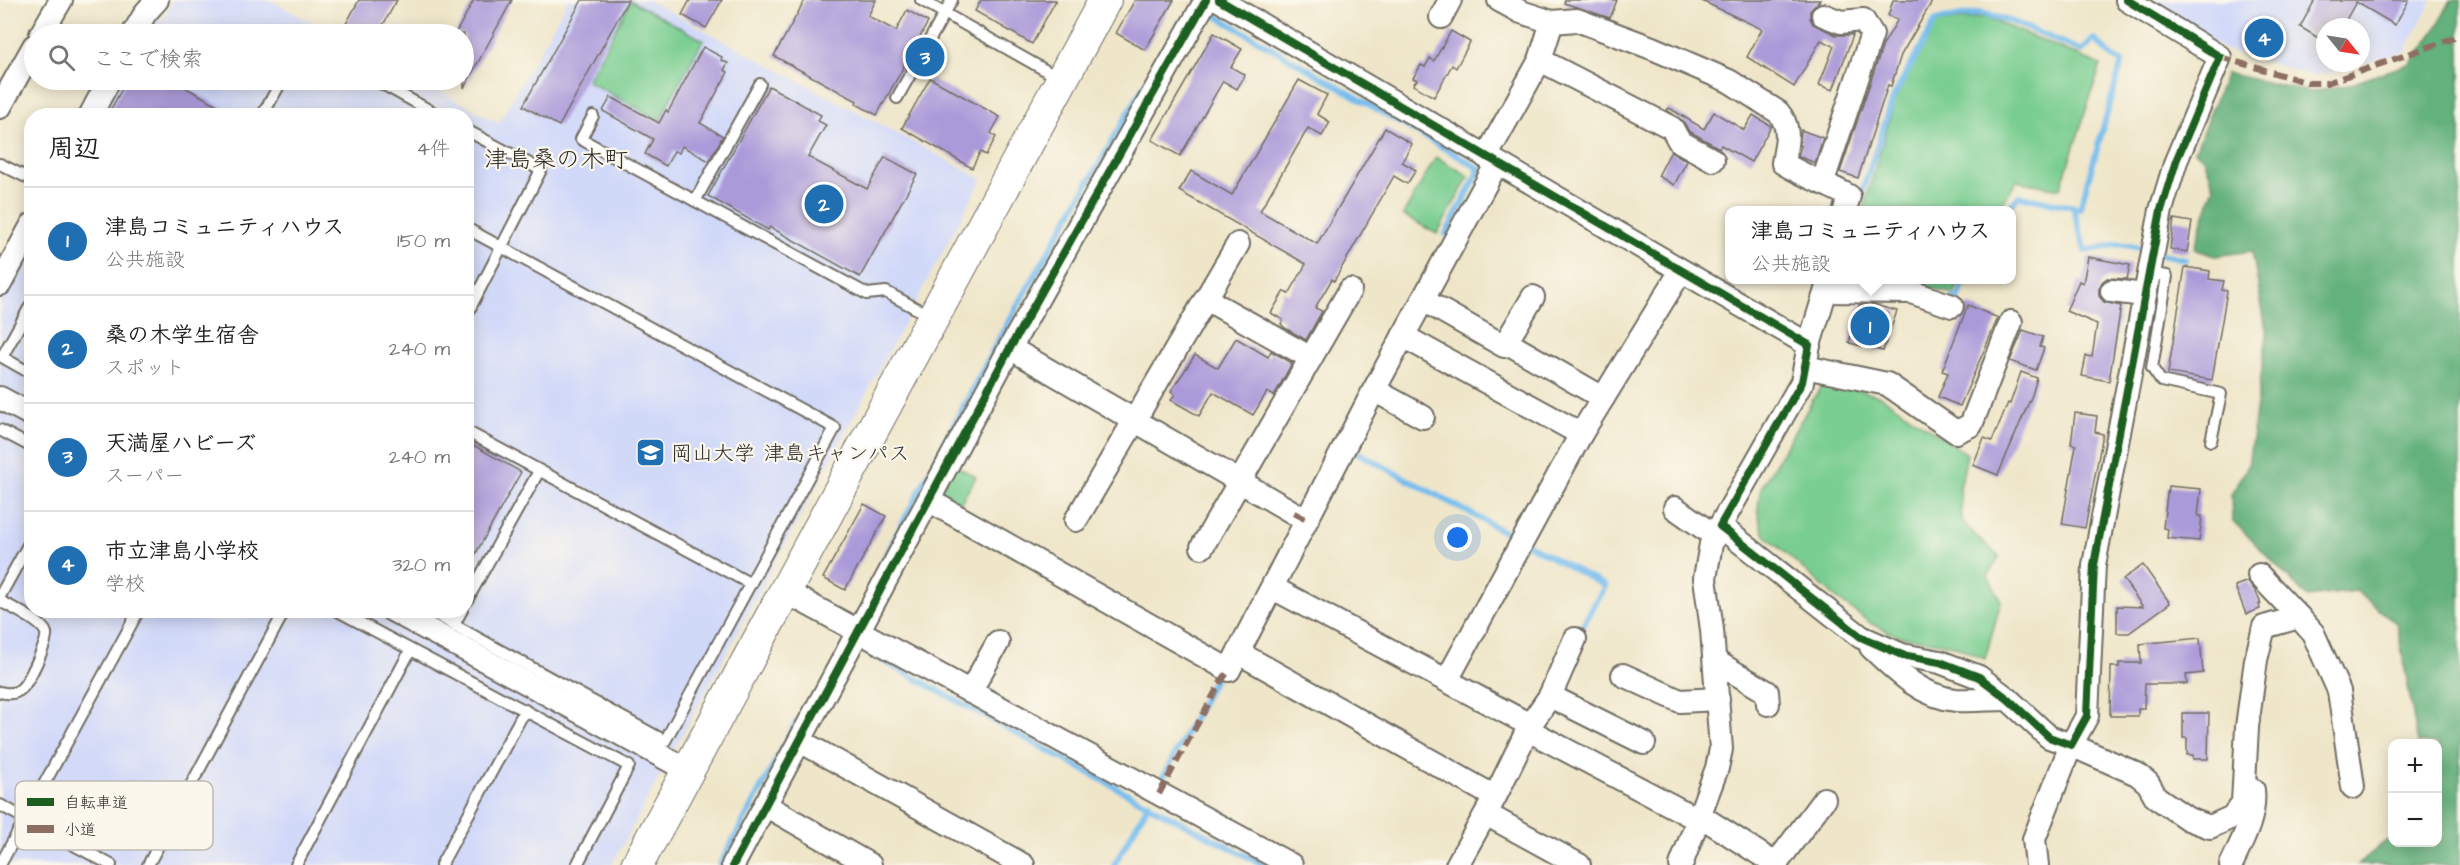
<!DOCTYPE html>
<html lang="ja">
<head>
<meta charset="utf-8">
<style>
	body { margin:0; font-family:"Architects Daughter","Klee One",sans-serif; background:#f2f2f2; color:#222 }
	.controls { position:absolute; right:18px; bottom:18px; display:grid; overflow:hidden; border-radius:12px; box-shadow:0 3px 15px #0003 }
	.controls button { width:54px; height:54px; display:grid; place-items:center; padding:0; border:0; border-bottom:2px solid #e0e0e0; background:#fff; color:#222; font:30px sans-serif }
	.compass { position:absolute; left:2316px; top:18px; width:54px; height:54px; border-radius:50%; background:#fff; box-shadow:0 3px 15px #0003; rotate:120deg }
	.you { position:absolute; left:1458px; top:538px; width:21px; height:21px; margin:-15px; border:4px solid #fff; border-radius:50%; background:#1a73e8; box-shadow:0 0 0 9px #1a73e833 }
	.badge { display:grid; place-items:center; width:39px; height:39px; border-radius:50%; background:#1f6fb2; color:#fff; font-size:20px; font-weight:700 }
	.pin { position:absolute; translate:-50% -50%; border:3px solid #fff; box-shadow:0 2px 6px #0006 }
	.popup { position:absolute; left:1725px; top:206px; width:291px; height:78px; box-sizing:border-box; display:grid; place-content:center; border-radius:12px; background:#fff; filter:drop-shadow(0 2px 4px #0005); font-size:20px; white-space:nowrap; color:#767676 }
	.popup b { font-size:22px; color:#222 }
	.popup::after { content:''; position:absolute; left:50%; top:100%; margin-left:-12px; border:12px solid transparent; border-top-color:#fff }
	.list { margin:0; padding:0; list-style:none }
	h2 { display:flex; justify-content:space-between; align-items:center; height:78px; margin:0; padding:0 24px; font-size:26px }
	h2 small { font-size:20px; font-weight:400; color:#767676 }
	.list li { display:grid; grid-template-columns:39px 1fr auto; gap:18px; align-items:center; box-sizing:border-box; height:108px; padding:0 24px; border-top:2px solid #e0e0e0 }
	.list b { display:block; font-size:22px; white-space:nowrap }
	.list p { margin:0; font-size:20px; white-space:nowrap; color:#767676 }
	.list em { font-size:20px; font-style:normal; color:#767676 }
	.icon { flex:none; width:33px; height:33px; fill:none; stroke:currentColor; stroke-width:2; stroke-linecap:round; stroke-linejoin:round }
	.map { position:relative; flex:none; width:2460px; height:865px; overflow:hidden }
	.search { position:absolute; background:#fff; box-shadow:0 3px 15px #0003; left:24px; top:24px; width:450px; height:66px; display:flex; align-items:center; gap:15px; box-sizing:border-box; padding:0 21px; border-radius:33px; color:#767676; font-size:22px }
	.panel { position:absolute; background:#fff; box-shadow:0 3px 15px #0003; left:24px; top:108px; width:450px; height:510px; border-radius:24px }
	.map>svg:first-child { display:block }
</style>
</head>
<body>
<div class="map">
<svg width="2460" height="865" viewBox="0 0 2460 865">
	<rect width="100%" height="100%" fill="#fbf7ec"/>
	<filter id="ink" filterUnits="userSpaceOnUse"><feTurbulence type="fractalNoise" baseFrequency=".0167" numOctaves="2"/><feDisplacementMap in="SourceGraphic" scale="12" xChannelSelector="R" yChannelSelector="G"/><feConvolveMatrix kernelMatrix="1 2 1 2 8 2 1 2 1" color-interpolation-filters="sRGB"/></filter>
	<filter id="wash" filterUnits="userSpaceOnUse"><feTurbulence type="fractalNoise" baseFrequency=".008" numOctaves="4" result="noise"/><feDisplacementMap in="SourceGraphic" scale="24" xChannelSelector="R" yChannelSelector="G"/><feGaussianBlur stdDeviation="1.35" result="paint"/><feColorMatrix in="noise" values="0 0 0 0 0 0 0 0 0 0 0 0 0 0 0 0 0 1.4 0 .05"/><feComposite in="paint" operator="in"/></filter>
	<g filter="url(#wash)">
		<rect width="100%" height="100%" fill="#efe6c9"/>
		<g fill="#d1d9f9" fill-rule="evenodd">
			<polygon points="173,0 270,0 334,34 145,34 154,17 162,21"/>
			<polygon points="568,0 648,0 982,179 612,865 0,865 0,296 31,239 32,610 466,610 466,116 100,115 120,80 418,80 499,123"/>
			<path d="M2138,0h294l-27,52 -73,20 -22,3 -86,-26zM2325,27h36v36h-36z"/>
		</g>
		<g fill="#7ace91" stroke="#527c5e" stroke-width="1.5">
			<polygon points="631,1 703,40 659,120 587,81"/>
			<polygon points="1985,17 2101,65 2060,189 2016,181 1999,210 1863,210 1896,97 1936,22"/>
			<polygon points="1436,157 1469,176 1437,234 1403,215"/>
			<polygon points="1845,280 1960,280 1954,294 1908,282"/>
			<path d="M1825,380l57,17 85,57 -7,34 2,34 37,35 -11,19 13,25 -16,58 -32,-14 -55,-9 -26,-12 -30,-21 -77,-68c-8,-17 -8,-29 -4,-47z"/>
			<polygon points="955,465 976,477 956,511 942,504 940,490"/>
		</g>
		<polygon fill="#63b17b" stroke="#476e53" stroke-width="1.5" points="2451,0 2460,0 2460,865 2357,865 2392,836 2392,842 2438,842 2438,744 2418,743 2397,624 2356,591 2307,597 2232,520 2231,495 2248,466 2267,335 2252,251 2215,256 2194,249 2214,187 2205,160 2195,151 2226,73 2310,92 2348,85 2411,63 2434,32"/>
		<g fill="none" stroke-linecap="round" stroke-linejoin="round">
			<g stroke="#77bdee" stroke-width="6">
				<polyline points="1206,10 1480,169 1446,234"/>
				<polyline points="1858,204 1894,96 1936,20 1981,13 2013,22 2082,51 2094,39 2112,57 2122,62 2080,208 2019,196 2007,210"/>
				<polyline points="2073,206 2085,251 2119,244 2141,248"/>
				<polyline points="2162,254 2185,259"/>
				<polyline points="1953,298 1958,299 1965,280"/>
				<polyline points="1349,448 1605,586 1577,635"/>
				<polyline points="879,569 1002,333 1180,23"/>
				<polyline points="860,648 1148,805 1264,865"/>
				<polyline points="1159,785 1220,668"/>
				<polyline points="720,865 796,723"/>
				<polyline points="1114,865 1149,803"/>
			</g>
		</g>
		<g id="blocks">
			<g fill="#ab9ad9">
				<polygon points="359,0 397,0 378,34 365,34 346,24"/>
				<polygon points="474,0 512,0 464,88 464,34 455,34"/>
				<polygon points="582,0 628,0 559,126 523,106"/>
				<polygon points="690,0 722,0 706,28 682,15"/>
				<polygon points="805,0 876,0 868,16 896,31 907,10 928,22 877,115 856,104 857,101 774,56"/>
				<polygon points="981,0 1056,0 1032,44 975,11"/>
				<polygon points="1135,0 1174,0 1145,50 1116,33"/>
				<polygon points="1565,0 1617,0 1610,18 1564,3"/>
				<polygon points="1700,0 1820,0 1810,11 1810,18 1813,24 1836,35 1853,35 1833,90 1819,85 1834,46 1821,40 1794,87 1747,57 1762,29"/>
				<polygon points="1893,0 1933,0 1901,55 1891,86 1888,85 1858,178 1840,172 1883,45 1898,19 1888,16"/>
				<polygon points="2315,0 2409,0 2395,25 2356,2 2342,27 2325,27 2325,42 2300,27"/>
				<polygon points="1451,31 1470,42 1456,68 1452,65 1434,97 1413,85 1417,80 1413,78 1421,65 1425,67 1430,58 1434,61"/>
				<polygon points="1214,33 1242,49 1231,67 1245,75 1237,89 1223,81 1180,156 1152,140"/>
				<polygon points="703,47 722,57 721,60 728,63 724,70 728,72 700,123 723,136 709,161 682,146 679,153 674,151 666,166 645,154 653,139 603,111 611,97 659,123 666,110 668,112"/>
				<polygon points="930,78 1000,117 991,133 996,137 986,155 980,152 972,168 902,128"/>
				<polygon points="127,80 172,80 237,116 107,116"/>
				<polygon points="1299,80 1327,95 1317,114 1330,122 1322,136 1308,128 1260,211 1317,244 1385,128 1412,144 1402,162 1416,170 1407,184 1394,176 1334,281 1332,279 1315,308 1322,311 1306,340 1285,328 1281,324 1283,320 1271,313 1284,291 1289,294 1306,264 1179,191 1191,171 1232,195"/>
				<polygon points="769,86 821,115 818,121 826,125 808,157 867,189 885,157 917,174 860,277 770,227 768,230 708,196"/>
				<polygon points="1669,108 1704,129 1714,112 1744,130 1753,115 1771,126 1751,162 1721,145 1719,148 1689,131 1683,121 1667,110"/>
				<polygon points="1801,130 1823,138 1815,163 1798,156 1801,146 1800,146"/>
				<polygon points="1671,151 1687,161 1674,185 1658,176"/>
				<polygon points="2174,219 2192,222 2187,252 2170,249"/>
				<polygon points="2088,257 2130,265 2127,279 2107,278 2102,282 2099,289 2099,296 2104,302 2121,306 2109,381 2082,376 2086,356 2092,357 2097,324 2066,311 2079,281 2083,283"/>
				<polygon points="2185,267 2210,271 2209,279 2224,281 2222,290 2227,291 2212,380 2168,373"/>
				<polygon points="1859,305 1875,305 1897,311 1883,351 1849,343"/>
				<polygon points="1968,305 1998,318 1960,406 1938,397 1948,373 1942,371"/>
				<polygon points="2023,330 2043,337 2040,347 2044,348 2036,370 2010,361"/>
				<polygon points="1236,338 1268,357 1271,351 1292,363 1274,396 1267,392 1253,415 1213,392 1199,416 1171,400 1175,394 1171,391 1195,355 1218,368"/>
				<polygon points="2021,372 2037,378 2032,395 1998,475 1973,465 1984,438 1992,441 2008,403 2010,404"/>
				<polygon points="2075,413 2097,416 2095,432 2103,434 2085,528 2062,524 2076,445 2071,444"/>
				<polygon points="466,441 521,472 466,571"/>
				<polygon points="2168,486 2201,489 2198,516 2202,516 2199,541 2167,538 2168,529 2163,528"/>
				<polygon points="864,504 886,516 845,590 823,578"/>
				<polygon points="2143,565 2170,603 2129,633 2117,633 2117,606 2143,607 2123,579"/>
				<polygon points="2248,581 2256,592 2261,604 2259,604 2260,609 2246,614 2235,586"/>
				<polygon points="2200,638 2203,673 2186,675 2187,684 2145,684 2144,709 2138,709 2138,716 2110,716 2111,667 2119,667 2119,663 2141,663 2140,644"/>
				<polygon points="2183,713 2209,713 2208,759 2193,759 2193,755 2187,755 2187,738 2183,738"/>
			</g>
		</g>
	</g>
	<g filter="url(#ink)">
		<use href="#blocks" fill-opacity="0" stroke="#706c62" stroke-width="1.5"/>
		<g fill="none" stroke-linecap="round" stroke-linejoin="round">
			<defs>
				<g id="lane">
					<polyline points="921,0 1059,78"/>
					<polyline points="375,80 440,116"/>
					<polyline points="897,98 952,0"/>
					<polyline points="262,116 282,80"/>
					<polyline points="593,116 581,139 867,294 886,292 930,316"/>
					<polyline points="466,130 541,170 466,316"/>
					<polyline points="0,164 32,180"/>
					<polyline points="695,201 760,84"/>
					<polyline points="2148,273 2167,276 2152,368 2161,381 2221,394 2211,441"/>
					<polyline points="32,303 2,357 32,374"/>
					<polyline points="0,430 32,447"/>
					<polyline points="466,431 751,584"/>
					<polyline points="0,596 32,538"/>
					<path d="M0,601c11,6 43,21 46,32 2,9 -17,48 -24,55 -6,6 -15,6 -22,4"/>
					<polyline points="466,602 539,471"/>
					<polyline points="272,610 284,613"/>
					<polyline points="336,610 629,766 577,865"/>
					<polyline points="428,610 454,625 462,610"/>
					<polyline points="454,625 665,741 835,428 466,228"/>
					<polyline points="0,805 111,865"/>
					<polyline points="0,865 139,610"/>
					<polyline points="148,865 285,610"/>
					<polyline points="296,865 410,651"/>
					<polyline points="441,865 525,710"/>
				</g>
				<g id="street">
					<polyline points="1219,0 1809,345 1802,382 1720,526 1861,637 1902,655 1940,662 1979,677 2008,699 2049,737 2071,745 2087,716 2094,565 2161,210 2176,161 2220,57 2127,0"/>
					<path d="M1499,0l22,12 31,10 25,-2 75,28 77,33 49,31c14,16 8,32 5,51 22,14 43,20 66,33l-4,14"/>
					<polyline points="1441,17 1450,0"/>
					<polyline points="41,34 61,0"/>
					<polyline points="133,34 146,12 157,0"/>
					<polyline points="1540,60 1672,128 1679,141 1713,160"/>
					<polyline points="0,107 34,46"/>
					<polyline points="90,116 109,80"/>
					<polyline points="1486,157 1540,60 1552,22"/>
					<polyline points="1823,181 1872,34 1863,20 1841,22 1823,15"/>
					<polyline points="0,284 32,225"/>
					<polyline points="1827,291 1911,292 1952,306"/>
					<polyline points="2112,291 2144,295"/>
					<polyline points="1206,299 1311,358"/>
					<polyline points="1423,300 1504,346 1533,297"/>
					<polyline points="1403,336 1581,434"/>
					<polyline points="1506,342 1603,398"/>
					<polyline points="1809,345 1829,280"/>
					<polyline points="1010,348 1294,513"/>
					<polyline points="1805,367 1887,384 1956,432 1971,425 2011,322"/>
					<polyline points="1374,390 1423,417"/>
					<polyline points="0,398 32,415"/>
					<polyline points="930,501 1229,670 1374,390 1497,163"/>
					<polyline points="1675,508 1715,536"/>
					<polyline points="1076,520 1238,244"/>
					<polyline points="1202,547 1350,290"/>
					<polyline points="2259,575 2299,617"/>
					<polyline points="1273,588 1530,725"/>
					<polyline points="786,592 1291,865"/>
					<polyline points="392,610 689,771"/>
					<path d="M1871,647c24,23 50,50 85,53 17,1 35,-1 52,-1"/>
					<polyline points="1239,653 1488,793"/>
					<polyline points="1715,661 1767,692 1768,704"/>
					<polyline points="1623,675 1680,701 1718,699"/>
					<polyline points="1447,680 1581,434 1681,271"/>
					<polyline points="970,692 998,642"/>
					<polyline points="1550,696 1644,743"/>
					<polyline points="1528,730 1697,819"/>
					<polyline points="800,741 1023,865"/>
					<polyline points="765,805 870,865"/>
					<polyline points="1486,814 1579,865"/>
					<polyline points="1699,815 1777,865"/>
					<polyline points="1776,864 1824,799"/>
					<polyline points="733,865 1010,348 1206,0"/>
					<polyline points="1457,865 1495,797 1530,725 1550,696 1575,639"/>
					<polyline points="1681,865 1717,768 1721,749 1712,630 1705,578 1711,544 1720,526"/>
					<polyline points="2037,865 2034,839 2071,745 2137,774 2148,783 2156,797 2188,819 2210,827 2232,817 2243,803 2247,727 2256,660 2264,627 2299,617 2313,633 2339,691 2353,787"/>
					<path d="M2231,865c11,-24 25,-48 22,-75"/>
				</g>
				<polyline id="secondary" points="637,865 1105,0"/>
			</defs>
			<use href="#lane" stroke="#706c62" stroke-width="14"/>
			<use href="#street" stroke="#706c62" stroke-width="26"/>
			<use href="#secondary" stroke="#706c62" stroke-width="34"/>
			<use href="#lane" stroke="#fff" stroke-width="10"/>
			<use href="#street" stroke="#fff" stroke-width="22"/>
			<use href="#secondary" stroke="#fff" stroke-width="32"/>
			<g stroke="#8d6e63" stroke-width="6" stroke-dasharray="12 6" stroke-linecap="butt">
				<polyline points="2220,57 2309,83 2327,83 2460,36"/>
				<polyline points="1294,513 1308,520"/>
				<polyline points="1159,794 1220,683 1229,670"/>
			</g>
			<defs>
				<g id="cycleway">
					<polyline points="1219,0 1809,345 1802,382 1720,526 1861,637 1902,655 1940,662 1979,677 2008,699 2049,737 2071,745 2087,716 2094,565 2161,210 2176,161 2220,57 2127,0"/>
					<polyline points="733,865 1010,348 1206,0"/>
				</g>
			</defs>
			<use href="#cycleway" stroke="#fbf7ec" stroke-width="11"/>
			<use href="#cycleway" stroke="#1b5e20" stroke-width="8"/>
		</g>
	</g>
	<defs>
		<symbol id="university-square" viewBox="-11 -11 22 22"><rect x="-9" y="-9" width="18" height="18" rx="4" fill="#1f6fb2" stroke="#fbf7ec"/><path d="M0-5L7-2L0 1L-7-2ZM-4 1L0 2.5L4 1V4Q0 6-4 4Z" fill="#fff"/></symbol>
	</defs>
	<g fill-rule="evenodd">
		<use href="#university-square" x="634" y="436" width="33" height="33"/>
	</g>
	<g text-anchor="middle" stroke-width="4.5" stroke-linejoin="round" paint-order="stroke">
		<g font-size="21" fill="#2b2b2b" stroke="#fbf7ec" text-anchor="start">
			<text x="671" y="460">岡山大学 津島キャンパス</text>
		</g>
		<g font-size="24" fill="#2b2b2b" stroke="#fbf7ec">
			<text x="556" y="167">津島桑の木町</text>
		</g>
	</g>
	<rect x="15" y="781" width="198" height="69" rx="9" fill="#fbf7ec" stroke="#bdbab2" stroke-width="1.5"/>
	<rect x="27" y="798" width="27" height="8" fill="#1b5e20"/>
	<rect x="27" y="825" width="27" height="8" fill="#8d6e63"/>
	<g font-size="16" fill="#2b2b2b">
		<text x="64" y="808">自転車道</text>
		<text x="64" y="835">小道</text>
	</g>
</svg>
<div class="controls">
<button>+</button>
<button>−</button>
</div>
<svg class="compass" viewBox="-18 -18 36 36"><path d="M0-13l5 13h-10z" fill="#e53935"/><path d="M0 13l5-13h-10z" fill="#767676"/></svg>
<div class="you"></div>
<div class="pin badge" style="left:1870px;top:326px">1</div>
<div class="popup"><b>津島コミュニティハウス</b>公共施設</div>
<div class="pin badge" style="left:824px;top:204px">2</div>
<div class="pin badge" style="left:925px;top:57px">3</div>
<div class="pin badge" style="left:2264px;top:38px">4</div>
<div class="search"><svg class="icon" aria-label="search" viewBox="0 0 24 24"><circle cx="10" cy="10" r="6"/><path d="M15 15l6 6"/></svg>ここで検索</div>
<section class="panel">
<h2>周辺<small>4件</small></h2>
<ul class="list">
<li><span class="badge">1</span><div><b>津島コミュニティハウス</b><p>公共施設</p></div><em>150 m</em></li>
<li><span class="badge">2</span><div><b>桑の木学生宿舎</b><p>スポット</p></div><em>240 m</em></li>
<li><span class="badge">3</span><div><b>天満屋ハビーズ</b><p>スーパー</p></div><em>240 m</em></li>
<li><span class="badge">4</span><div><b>市立津島小学校</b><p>学校</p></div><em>320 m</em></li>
</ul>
</section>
</div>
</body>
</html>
